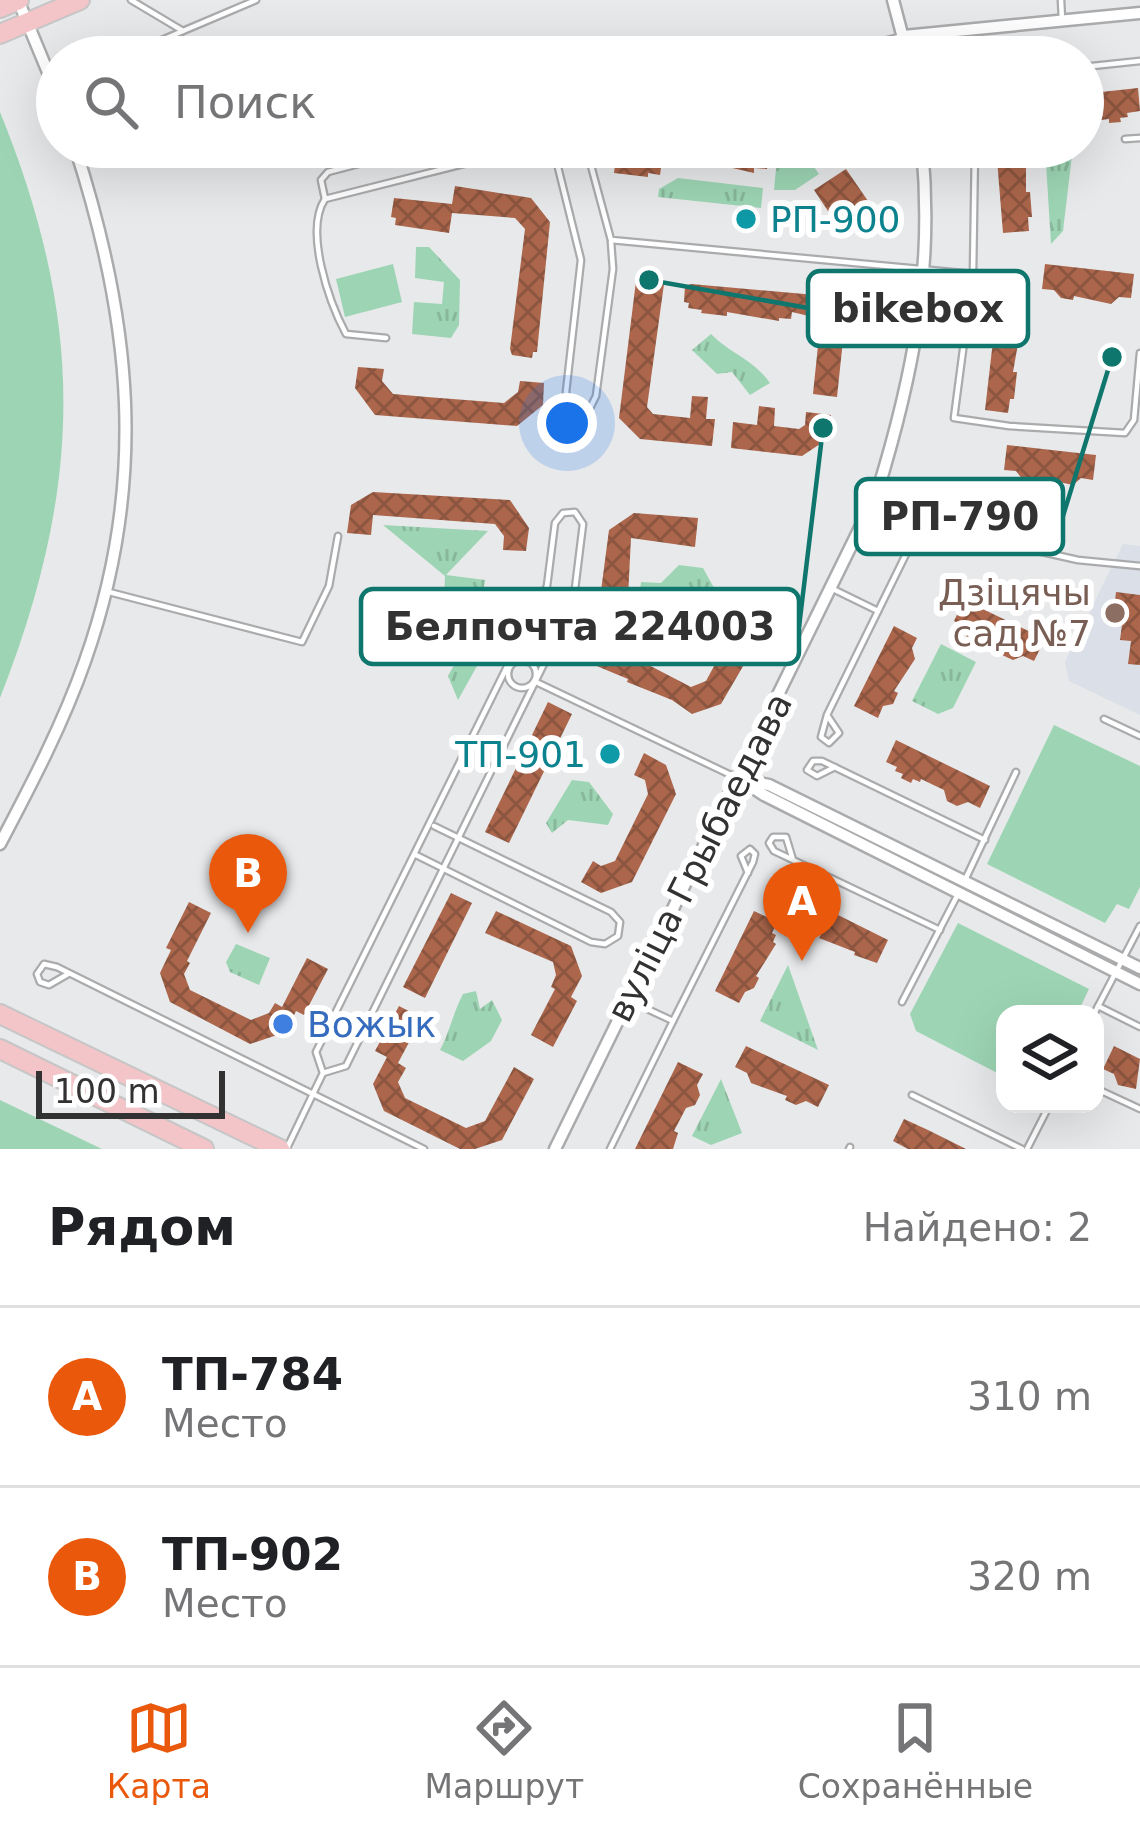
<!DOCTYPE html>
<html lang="ru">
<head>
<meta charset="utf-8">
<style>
	body { margin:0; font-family:"DejaVu Sans",sans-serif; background:#f2f2f2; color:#202124 }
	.controls { position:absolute; right:36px; bottom:36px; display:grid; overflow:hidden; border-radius:24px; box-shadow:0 12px 48px #0002 }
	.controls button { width:108px; height:108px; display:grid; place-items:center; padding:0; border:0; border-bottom:3px solid #e0e0e0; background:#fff; color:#202124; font:60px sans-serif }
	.scale { position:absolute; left:36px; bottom:30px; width:189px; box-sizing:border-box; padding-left:12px; border:6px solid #323233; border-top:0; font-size:33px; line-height:42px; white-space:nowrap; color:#323233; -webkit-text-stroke:9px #fff; paint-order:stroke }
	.you { position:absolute; left:567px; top:423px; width:42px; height:42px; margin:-30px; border:9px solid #fff; border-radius:50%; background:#1a73e8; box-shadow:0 0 0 18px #1a73e833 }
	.badge { display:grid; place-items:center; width:78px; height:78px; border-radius:50%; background:#ea580c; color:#fff; font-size:39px; font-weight:700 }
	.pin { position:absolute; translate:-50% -99px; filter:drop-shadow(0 3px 6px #0008) }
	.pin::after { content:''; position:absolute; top:63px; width:42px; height:36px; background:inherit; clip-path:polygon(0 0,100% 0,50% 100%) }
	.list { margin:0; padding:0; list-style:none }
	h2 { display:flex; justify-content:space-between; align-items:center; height:156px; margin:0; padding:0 48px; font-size:51px }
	h2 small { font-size:39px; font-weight:400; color:#757577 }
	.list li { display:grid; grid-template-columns:78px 1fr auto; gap:36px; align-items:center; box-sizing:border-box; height:180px; padding:0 48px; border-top:3px solid #e0e0e0 }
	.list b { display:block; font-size:45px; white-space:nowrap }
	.list p { margin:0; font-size:39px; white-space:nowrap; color:#757577 }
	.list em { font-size:39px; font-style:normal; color:#757577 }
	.icon { flex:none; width:66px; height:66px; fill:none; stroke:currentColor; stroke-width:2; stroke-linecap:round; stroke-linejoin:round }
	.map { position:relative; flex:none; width:1140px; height:1149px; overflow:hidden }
	.search { position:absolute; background:#fff; box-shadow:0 12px 48px #0002; left:36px; right:36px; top:36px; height:132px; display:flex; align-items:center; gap:30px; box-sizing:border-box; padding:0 42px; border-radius:66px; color:#757577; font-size:45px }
	.sheet { height:516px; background:#fff }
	nav { display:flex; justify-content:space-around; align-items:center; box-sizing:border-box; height:168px; border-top:3px solid #e0e0e0; background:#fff; font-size:33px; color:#757577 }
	nav a { display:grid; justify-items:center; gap:6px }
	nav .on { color:#ea580c }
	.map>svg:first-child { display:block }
</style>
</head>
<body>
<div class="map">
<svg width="1140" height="1149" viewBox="0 0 1140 1149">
	<defs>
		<pattern id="park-tufts" width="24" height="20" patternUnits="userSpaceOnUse" patternTransform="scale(3)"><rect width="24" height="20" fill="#9dd5b4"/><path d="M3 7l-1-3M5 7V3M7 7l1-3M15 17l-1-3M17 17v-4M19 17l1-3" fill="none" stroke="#88b79b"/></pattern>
		<pattern id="building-cross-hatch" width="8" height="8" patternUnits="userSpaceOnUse" patternTransform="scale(3)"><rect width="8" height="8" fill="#ab664b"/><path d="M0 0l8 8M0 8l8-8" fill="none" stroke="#8c553f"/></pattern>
	</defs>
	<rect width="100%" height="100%" fill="#e8e9eb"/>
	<polygon fill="#dadfe8" points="1123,544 1140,546 1140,715 1069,681 1065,662"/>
	<g fill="#9dd5b4">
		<path d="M0,112c86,212 83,374 0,586z"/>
		<polygon points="393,264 402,302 345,317 336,279"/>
		<polygon points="1054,725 1140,766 1140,887 1129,909 1117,904 1105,923 987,864"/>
		<polygon points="958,923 1089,989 1077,1014 1005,1014 1005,1077 916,1031 910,1014"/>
		<polygon points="0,1100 102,1149 0,1149"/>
	</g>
	<g fill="url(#park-tufts)">
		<polygon points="778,147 800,147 819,174 795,190 774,190"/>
		<polygon points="1045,147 1073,147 1063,231 1051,244"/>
		<polygon points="678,178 763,188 761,208 658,197 659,189"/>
		<polygon points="416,247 429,247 460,280 459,325 451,338 412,334 414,302 442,304 444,282 415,278"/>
		<path d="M711,334c21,21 41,24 59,49l-20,12 -18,-23 -15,2 -25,-24z"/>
		<path d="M383,525l105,6 -42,44 39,5c-4,35 -28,41 -59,40l-7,-18 25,1 1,-27z"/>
		<polygon points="679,565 703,568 728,613 726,618 690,620 682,609 673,610 666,620 637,618 641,582 661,583"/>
		<polygon points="473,625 487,629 499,639 484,666 477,666 458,700 448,676 454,665 448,647 459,628"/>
		<polygon points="941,644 976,662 953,708 938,714 912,701"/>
		<polygon points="572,780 589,782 613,814 608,825 568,820 552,833 546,823"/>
		<polygon points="236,944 270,958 259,985 230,972 226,962"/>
		<polygon points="788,965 818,1050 760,1021"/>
		<path d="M476,991l4,18 12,-9 10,20 -11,21 -28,20 -23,-11c10,-19 13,-37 23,-56z"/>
		<polygon points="721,1079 742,1133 711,1145 692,1136"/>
	</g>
	<g fill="url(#building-cross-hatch)">
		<polygon points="1138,88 1140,111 1127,113 1128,117 1120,118 1121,122 1109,123 1109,119 1101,120 1101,115 1083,117 1083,94"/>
		<polygon points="613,147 662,150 662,147 770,147 767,169 754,168 754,173 702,161 701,166 662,161 660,175 648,173 648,177 614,173 615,165 610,164"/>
		<polygon points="996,147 1026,147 1026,192 1030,192 1032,217 1028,217 1029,231 1003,233"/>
		<polygon points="846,169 868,201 836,223 814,190"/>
		<polygon points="455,186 531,198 550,222 537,352 533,352 532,358 512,355 510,349 525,229 515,218 452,213 449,233 395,225 396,218 391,217 394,198 452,204"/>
		<polygon points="1045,264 1134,274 1131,298 1119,297 1111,304 1074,296 1073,300 1061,298 1054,290 1042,289"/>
		<polygon points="640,276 660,278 659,284 664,284 647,407 653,414 690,418 692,396 708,397 706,419 715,419 712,446 640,439 619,418 636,281"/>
		<polygon points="691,284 827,296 845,321 837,397 813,394 820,326 813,317 792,312 791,319 779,318 779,321 727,312 727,316 701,313 702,310 688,308 689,303 684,302 685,286"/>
		<polygon points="997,306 1020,309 1018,321 1022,321 1013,372 1017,372 1014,399 1010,399 1008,413 985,410"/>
		<polygon points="358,367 384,369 382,381 393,394 427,397 504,403 518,392 520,381 544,383 543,405 517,426 375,415 355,388"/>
		<polygon points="759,406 775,408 774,426 799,429 805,425 806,412 831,415 829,438 802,456 731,448 733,422 757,425"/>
		<polygon points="1007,445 1096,455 1093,480 1081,478 1073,485 1036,477 1035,481 1023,480 1016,471 1004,470"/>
		<polygon points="373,492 510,500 529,528 526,551 503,550 504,536 495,524 373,515 371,535 347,533 351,505"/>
		<polygon points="634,513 698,518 695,547 631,538 628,597 625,597 623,609 599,606 609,530"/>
		<polygon points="1116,592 1140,595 1140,665 1128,664 1131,641 1120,640 1123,617 1113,617"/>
		<polygon points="964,600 1045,639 1034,661 1023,656 1013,660 1002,655 1004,651 967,638 965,627 954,621"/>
		<polygon points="894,626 917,638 912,648 915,659 894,691 898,693 893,704 883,706 878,718 854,706"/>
		<polygon points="735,627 754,636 752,642 756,644 721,704 692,714 672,700 627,682 628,679 575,657 578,653 572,651 581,633 587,633 691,687 706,681"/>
		<polygon points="548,702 572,714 509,843 485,832"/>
		<polygon points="896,740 990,786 980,808 968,802 957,806 947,801 944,790 921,779 920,782 913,779 911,783 901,778 903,774 895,771 897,767 886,762"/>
		<polygon points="644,753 666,765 676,794 632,882 601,893 581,882 593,861 601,866 615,861 648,794 645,780 634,775"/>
		<polygon points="451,893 472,903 425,998 403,987"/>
		<polygon points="189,902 211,913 187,961 190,963 184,974 190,990 251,1020 269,1013 275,1003 282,1007 307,958 328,969 304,1015 296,1011 286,1032 250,1044 170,1002 160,973 171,950 166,948"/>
		<polygon points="820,906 888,940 877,963 854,955 855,952 819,938 821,935 809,929"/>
		<polygon points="496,911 571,946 582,976 571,997 577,1001 553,1047 531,1035 555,989 551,987 556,975 553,962 485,933"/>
		<polygon points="754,911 777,922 772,933 776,935 773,942 776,944 756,976 759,978 754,988 745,992 739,1003 715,991"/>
		<polygon points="399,1006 422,1018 398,1063 406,1068 398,1082 405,1098 466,1128 485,1121 514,1067 534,1079 502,1140 475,1149 460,1149 384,1111 373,1084 387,1057 375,1051"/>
		<polygon points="746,1046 829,1085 818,1107 806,1101 796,1105 785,1100 787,1096 751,1083 747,1073 735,1067"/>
		<polygon points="1114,1046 1140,1059 1136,1089 1118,1085 1114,1074 1103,1069"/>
		<polygon points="678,1062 703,1074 697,1085 700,1095 695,1105 686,1108 674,1131 678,1133 673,1149 635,1149"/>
		<polygon points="904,1119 928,1130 966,1149 908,1149 893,1141"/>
	</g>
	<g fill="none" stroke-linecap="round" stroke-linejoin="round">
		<defs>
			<g id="lane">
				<polyline points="131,0 183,31 256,0"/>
				<polyline points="1061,0 1062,20"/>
				<polyline points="122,57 183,31"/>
				<polyline points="775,57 829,43 846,42 859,47 903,36"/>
				<polyline points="851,57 859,47"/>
				<polyline points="1083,67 1140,61"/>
				<polyline points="1125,139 1140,138"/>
				<polyline points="553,147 581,260 566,392 568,403 578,411 590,408 596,396 613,269 611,242"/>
				<polyline points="586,147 611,240 973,274 954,418 1009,426 1125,433 1134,420 1140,353"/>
				<polyline points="325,199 321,180 328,172 423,147"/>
				<polyline points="973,274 975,147"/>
				<path d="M386,338l-40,-4c-17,-32 -42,-103 -21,-135l206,-52"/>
				<polyline points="835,590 878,611"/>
				<polyline points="109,592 302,642 329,586 338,536"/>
				<circle cx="522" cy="674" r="14"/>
				<polyline points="534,681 735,777"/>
				<polyline points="827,715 839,733 829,743 821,737 827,715 910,546 918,539 1029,549 1078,560 1140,566"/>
				<polyline points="1104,719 1140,736"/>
				<polyline points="835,767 817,776 807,770 813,761 822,761 985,840"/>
				<polyline points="416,855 591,942 605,944 618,936 620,922 611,912 434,826"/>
				<polyline points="793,860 786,837 773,837 769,843 774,851 793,860 940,930"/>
				<polyline points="965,880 1016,772"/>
				<polyline points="68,974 49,985 40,982 37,974 44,964 57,967 424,1149"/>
				<polyline points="902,1002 957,896"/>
				<polyline points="1098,1006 1140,1027"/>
				<polyline points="1094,1014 1140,926"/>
				<polyline points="673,1021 753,862 755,854 750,849 741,856 748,873"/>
				<polyline points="1095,1088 1140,1109"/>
				<polyline points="912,1095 1022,1149"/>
				<polyline points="287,1148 323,1073 346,1066 573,605 583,524 575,512 563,513 555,523 547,586 316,1052 323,1073"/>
				<polyline points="610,1149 673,1021 628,1000"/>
				<polyline points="849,1149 850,1147"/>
				<polyline points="1027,1149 1050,1104"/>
			</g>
			<g id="street">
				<polyline points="18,0 57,94"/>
				<polyline points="893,0 908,57"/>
				<polyline points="904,36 1140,13"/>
				<polyline points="740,779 764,795 1140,984"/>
				<polyline points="749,781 769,785 1140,968"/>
				<path d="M0,844c31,-59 63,-120 85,-183 63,-178 47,-338 -10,-514"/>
				<path d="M555,1149l322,-656c36,-117 57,-222 45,-346"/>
			</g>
			<g id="highway">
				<polyline points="0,8 19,0"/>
				<polyline points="0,34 80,0"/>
				<polyline points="0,1014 280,1149"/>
				<polyline points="0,1049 204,1149"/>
			</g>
		</defs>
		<use href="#lane" stroke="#aaabad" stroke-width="9"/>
		<use href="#street" stroke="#aaabad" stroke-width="15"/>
		<use href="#highway" stroke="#c6c6c6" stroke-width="22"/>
		<use href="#lane" stroke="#fff" stroke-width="4.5"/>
		<use href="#street" stroke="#fff" stroke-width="10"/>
		<use href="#highway" stroke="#f3c4c8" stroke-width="18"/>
	</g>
	<g fill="#0f9aa8" stroke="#fff" stroke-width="4.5">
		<circle cx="746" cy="219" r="12"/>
		<circle cx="610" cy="754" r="12"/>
	</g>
	<circle fill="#8d6e63" stroke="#fff" stroke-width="4.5" cx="1115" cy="613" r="12"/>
	<circle fill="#3f7fe0" stroke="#fff" stroke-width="4.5" cx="283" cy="1024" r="12"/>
	<g text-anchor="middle" stroke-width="12" stroke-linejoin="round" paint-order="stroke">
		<g font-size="36" fill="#0d838f" stroke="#fff" text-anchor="start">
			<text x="770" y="232">РП-900</text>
			<text x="586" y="767" text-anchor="end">ТП-901</text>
		</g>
		<g font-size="36" fill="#785e54" stroke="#fff" text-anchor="end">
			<text x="1091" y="605">Дзіцячы<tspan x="1091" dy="41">сад №7</tspan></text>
		</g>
		<g font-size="36" fill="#323233" stroke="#fff">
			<text transform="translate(699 857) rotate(-63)" y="13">вуліца Грыбаедава</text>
		</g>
		<g font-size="36" fill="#366cbe" stroke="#fff" text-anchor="start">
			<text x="307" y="1037">Вожык</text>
		</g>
	</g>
	<path fill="none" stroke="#0f766e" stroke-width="4.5" d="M649 280L808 308M1112 357L1063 516M823 428L799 627"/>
	<g fill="#0f766e" stroke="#fff" stroke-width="4.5">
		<circle cx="649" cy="280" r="12"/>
		<circle cx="1112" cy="357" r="12"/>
		<circle cx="823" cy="428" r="12"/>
	</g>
	<g fill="#fff" stroke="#0f766e" stroke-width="4.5">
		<rect x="808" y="271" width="220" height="75" rx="12"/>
		<rect x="856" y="479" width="207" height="75" rx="12"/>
		<rect x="361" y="589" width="438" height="75" rx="12"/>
	</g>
	<g font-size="39" text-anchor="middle" font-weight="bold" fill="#323233">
		<text x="918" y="322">bikebox</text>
		<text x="960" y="530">РП-790</text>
		<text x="580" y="640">Белпочта 224003</text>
	</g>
</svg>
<div class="controls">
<button><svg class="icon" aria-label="layers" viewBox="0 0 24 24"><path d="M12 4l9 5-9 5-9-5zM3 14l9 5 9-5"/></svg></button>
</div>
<div class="scale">100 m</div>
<div class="you"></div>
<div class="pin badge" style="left:802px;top:961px">A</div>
<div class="pin badge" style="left:248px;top:933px">B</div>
<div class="search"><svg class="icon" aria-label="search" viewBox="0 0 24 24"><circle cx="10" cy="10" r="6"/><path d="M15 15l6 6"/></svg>Поиск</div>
</div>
<section class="sheet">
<h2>Рядом<small>Найдено: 2</small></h2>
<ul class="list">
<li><span class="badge">A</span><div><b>ТП-784</b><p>Место</p></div><em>310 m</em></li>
<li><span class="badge">B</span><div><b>ТП-902</b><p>Место</p></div><em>320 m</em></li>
</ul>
</section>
<nav>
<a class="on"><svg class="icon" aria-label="map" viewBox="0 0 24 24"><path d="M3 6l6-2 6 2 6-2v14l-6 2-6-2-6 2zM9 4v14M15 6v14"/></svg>Карта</a>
<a><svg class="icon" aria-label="directions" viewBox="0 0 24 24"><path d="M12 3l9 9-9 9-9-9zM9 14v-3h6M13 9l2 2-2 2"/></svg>Маршрут</a>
<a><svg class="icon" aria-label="saved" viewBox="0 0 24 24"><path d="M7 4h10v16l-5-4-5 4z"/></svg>Сохранённые</a>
</nav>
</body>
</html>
